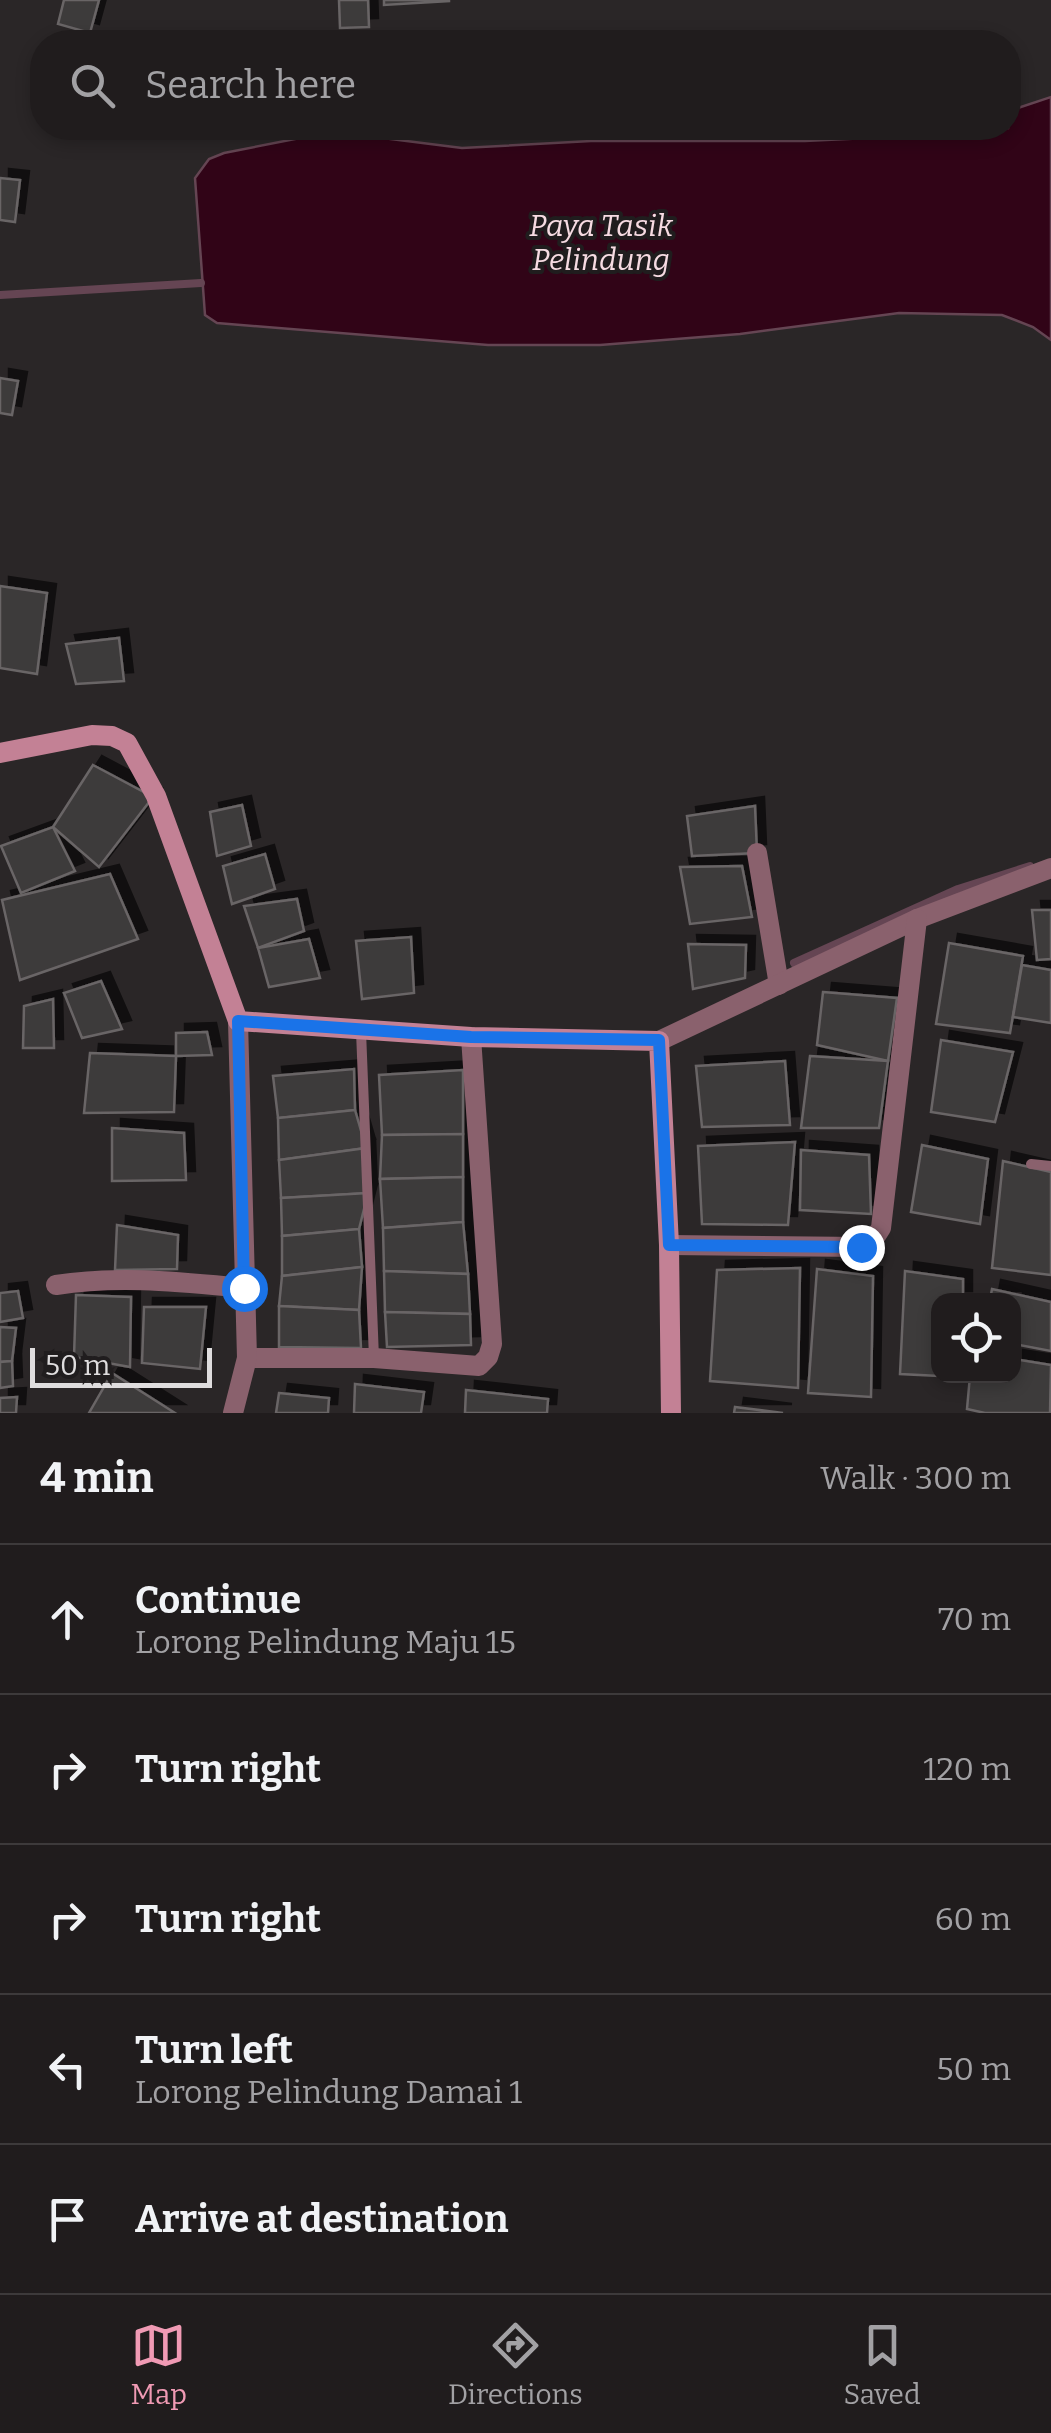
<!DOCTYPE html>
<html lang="en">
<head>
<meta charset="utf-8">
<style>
	body { margin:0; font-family:Bitter,serif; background:#282526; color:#f1f3f6 }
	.controls { position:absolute; right:30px; bottom:30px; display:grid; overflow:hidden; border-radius:20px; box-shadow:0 5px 15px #0003 }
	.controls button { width:90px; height:90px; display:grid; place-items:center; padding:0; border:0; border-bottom:2px solid #3d3a3b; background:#201c1d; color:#f1f3f6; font:50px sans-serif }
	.scale { position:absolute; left:30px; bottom:25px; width:182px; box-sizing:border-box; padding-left:10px; border:5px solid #dfddde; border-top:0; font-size:28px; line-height:35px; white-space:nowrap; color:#dfddde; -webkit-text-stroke:8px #201d1e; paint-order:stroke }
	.stop { position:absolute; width:30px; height:30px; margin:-22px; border:8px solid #1a73e8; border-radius:50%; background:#fff }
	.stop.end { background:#1a73e8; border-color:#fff; box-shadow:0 2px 10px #0008 }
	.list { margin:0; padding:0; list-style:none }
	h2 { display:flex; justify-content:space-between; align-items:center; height:130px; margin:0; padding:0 40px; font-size:42px }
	h2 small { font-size:32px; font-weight:400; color:#a2a1a4 }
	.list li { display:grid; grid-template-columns:65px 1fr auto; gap:30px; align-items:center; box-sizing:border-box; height:150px; padding:0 40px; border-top:2px solid #3d3a3b }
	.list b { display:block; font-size:38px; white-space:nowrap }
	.list p { margin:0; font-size:32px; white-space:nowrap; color:#a2a1a4 }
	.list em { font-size:32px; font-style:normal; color:#a2a1a4 }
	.icon { flex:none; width:55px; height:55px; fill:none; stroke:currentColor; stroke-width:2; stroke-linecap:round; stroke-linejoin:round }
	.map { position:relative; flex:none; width:1051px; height:1413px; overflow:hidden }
	.search { position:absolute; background:#201c1d; box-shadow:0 5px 15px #0003; left:30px; right:30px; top:30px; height:110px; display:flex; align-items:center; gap:25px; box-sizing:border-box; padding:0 35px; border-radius:40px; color:#a2a1a4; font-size:38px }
	.sheet { height:880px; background:#201c1d }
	nav { display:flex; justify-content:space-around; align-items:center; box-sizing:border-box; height:140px; border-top:2px solid #3d3a3b; background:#201c1d; font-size:28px; color:#a2a1a4 }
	nav a { display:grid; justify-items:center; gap:5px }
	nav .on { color:#f09ab4 }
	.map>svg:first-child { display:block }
</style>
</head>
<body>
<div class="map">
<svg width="1051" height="1413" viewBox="0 0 1051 1413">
	<defs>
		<filter id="shadow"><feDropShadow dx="9" dy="-9" stdDeviation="0" flood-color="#0009"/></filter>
	</defs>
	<rect width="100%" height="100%" fill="#2a2627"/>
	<polygon fill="#310417" stroke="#654553" stroke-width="2.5" points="1051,97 1051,340 1033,327 1002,315 899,313 740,334 600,345 488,345 217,323 205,315 195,178 209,159 224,153 300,138 359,135 462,148 591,141 805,141 911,136 956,128 1008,128 1009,111"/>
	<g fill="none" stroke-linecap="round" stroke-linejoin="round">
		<g stroke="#654553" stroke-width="8">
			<polyline points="0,295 201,283"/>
			<polyline points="794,963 958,889 1030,866"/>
		</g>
	</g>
	<g fill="#3e3a3b" stroke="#696566" stroke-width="2.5" filter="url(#shadow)">
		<polygon points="64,0 99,0 90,33 58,24"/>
		<polygon points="339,0 368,0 369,27 340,28"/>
		<polygon points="384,0 449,0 449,1 384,5"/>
		<polygon points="0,178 20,180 15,222 0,220"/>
		<polygon points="0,378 18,381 12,415 0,413"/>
		<polygon points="0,586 47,593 37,674 0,668"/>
		<polygon points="119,638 124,681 76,684 66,644"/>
		<polygon points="93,765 153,797 99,867 53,827"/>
		<polygon points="242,805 251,846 217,856 210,812"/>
		<polygon points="755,806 757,853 692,856 687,816"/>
		<polygon points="53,827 75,871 21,893 1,846"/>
		<polygon points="265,854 275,889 232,904 223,866"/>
		<polygon points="742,866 752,917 690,924 680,867"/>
		<polygon points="110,874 138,939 20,980 2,900"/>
		<polygon points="297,899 304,931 258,948 244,906"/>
		<polygon points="1032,910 1051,910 1051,959 1037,960"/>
		<polygon points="411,937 414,993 362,999 356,941"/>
		<polygon points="309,939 320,978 269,987 258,948"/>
		<polygon points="949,943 1023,956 1010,1033 936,1024"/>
		<polygon points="688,944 746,945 745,978 693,989"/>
		<polygon points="1022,965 1051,970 1051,1023 1013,1017"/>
		<polygon points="101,981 122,1029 82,1038 64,993"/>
		<polygon points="823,992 897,998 888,1061 817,1045"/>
		<polygon points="53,999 54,1048 23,1048 24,1006"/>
		<polygon points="207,1032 212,1055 176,1056 176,1033"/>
		<polygon points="941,1040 1013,1052 995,1122 931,1112"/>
		<polygon points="90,1053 176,1056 174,1112 84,1113"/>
		<polygon points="810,1056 888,1061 879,1128 801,1128"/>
		<polygon points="785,1061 790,1125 702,1127 696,1066"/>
		<polygon points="354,1069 355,1110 278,1118 273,1076"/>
		<polygon points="463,1070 463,1134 382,1135 379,1075"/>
		<polygon points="355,1110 366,1148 279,1160 278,1118"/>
		<polygon points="112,1128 184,1133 186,1180 112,1181"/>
		<polygon points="463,1134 463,1177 380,1179 382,1135"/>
		<polygon points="795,1142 788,1225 702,1224 698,1146"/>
		<polygon points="922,1145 988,1159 980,1224 911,1212"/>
		<polygon points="366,1148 368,1193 281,1198 279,1160"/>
		<polygon points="801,1150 869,1155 871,1214 800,1210"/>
		<polygon points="1003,1161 1051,1172 1051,1275 992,1268"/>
		<polygon points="463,1177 463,1222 383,1228 380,1179"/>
		<polygon points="368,1193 359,1229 282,1236 281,1198"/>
		<polygon points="463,1222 468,1274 384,1271 383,1228"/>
		<polygon points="117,1225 178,1235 177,1269 115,1270"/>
		<polygon points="359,1229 362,1267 282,1276 282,1236"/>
		<polygon points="362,1267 359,1310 279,1306 282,1276"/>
		<polygon points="800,1268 798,1388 710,1381 717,1270"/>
		<polygon points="817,1269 873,1276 871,1397 808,1393"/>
		<polygon points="384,1271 468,1274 470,1314 385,1312"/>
		<polygon points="905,1271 963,1279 963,1300 938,1300 938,1376 960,1377 900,1374"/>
		<polygon points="992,1289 1051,1302 1051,1351 1014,1344 1014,1300 990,1300"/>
		<polygon points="18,1291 23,1318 0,1322 0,1293"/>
		<polygon points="76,1295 131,1297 130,1367 74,1357"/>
		<polygon points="279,1306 359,1310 361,1348 279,1347"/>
		<polygon points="144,1307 206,1307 200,1369 142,1363"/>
		<polygon points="385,1312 470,1314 471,1345 387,1347"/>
		<polygon points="0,1327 16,1328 12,1361 0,1362"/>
		<polygon points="1014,1359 1051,1365 1050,1413 985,1413 967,1409 970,1376 1014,1376"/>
		<polygon points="12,1361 13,1386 0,1388 0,1362"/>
		<polygon points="112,1373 175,1413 89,1413"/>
		<polygon points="355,1384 424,1392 421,1413 354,1413"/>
		<polygon points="466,1390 548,1399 547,1413 465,1413"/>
		<polygon points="279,1393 329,1398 328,1413 276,1413"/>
		<polygon points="17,1397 16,1413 0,1413 0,1398"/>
		<polygon points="735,1407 783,1413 734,1413"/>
	</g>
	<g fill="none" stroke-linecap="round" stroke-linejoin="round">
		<g stroke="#8a616d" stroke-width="10">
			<polyline points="361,1031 374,1358"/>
			<polyline points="1031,1164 1051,1166"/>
		</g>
		<g stroke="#8a616d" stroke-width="20">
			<polyline points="757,853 779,985"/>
			<polyline points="659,1041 917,919 1051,868"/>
			<polyline points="669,1245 861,1247 874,1239 881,1228 917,919"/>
			<path d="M56,1285c64,-10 124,-3 189,3"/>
			<polyline points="247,1358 374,1358 479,1366 488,1357 492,1344 471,1037"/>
			<polyline points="233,1413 247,1358 238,1021"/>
		</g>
		<polyline stroke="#c38195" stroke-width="20" points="0,753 92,735 112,736 127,743 156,796 238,1021 471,1037 659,1041 669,1245 671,1413"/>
	</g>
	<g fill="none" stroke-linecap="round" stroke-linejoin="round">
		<polyline stroke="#1a73e8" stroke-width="12" points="244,1288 238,1021 471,1037 659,1040 669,1245 861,1247"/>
	</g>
	<g text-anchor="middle" stroke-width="8" stroke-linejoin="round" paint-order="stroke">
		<g font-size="30" font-style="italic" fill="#f6dbe2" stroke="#201d1e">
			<text x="601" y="236">Paya Tasik<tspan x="601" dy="34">Pelindung</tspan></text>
		</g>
	</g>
</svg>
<div class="controls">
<button><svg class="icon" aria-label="locate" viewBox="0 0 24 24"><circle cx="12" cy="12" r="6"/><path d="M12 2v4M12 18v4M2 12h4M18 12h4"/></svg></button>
</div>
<div class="scale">50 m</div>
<div class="stop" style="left:244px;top:1288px"></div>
<div class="stop end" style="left:861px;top:1247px"></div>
<div class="search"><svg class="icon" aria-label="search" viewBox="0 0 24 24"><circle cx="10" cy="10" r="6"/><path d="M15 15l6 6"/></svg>Search here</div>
</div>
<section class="sheet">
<h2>4 min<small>Walk · 300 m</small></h2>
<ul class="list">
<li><svg class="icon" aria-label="ahead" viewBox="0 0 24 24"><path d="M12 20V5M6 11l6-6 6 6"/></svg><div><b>Continue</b><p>Lorong Pelindung Maju 15</p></div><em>70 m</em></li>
<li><svg class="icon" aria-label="right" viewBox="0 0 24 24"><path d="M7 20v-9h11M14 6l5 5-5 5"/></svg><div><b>Turn right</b></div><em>120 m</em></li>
<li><svg class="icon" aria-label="right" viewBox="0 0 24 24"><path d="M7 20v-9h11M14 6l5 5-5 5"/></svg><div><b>Turn right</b></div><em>60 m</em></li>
<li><svg class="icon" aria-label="left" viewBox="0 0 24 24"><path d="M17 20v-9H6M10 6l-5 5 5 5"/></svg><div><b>Turn left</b><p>Lorong Pelindung Damai 1</p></div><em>50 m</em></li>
<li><svg class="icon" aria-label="arrive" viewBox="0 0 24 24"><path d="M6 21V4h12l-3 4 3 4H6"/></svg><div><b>Arrive at destination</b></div></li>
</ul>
</section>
<nav>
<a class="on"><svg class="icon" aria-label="map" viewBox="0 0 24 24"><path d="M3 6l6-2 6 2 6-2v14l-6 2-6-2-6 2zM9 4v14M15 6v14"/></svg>Map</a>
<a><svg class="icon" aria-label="directions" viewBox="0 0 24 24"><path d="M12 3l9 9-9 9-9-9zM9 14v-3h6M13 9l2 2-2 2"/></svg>Directions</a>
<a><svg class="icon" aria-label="saved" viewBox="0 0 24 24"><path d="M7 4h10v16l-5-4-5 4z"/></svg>Saved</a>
</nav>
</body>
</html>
